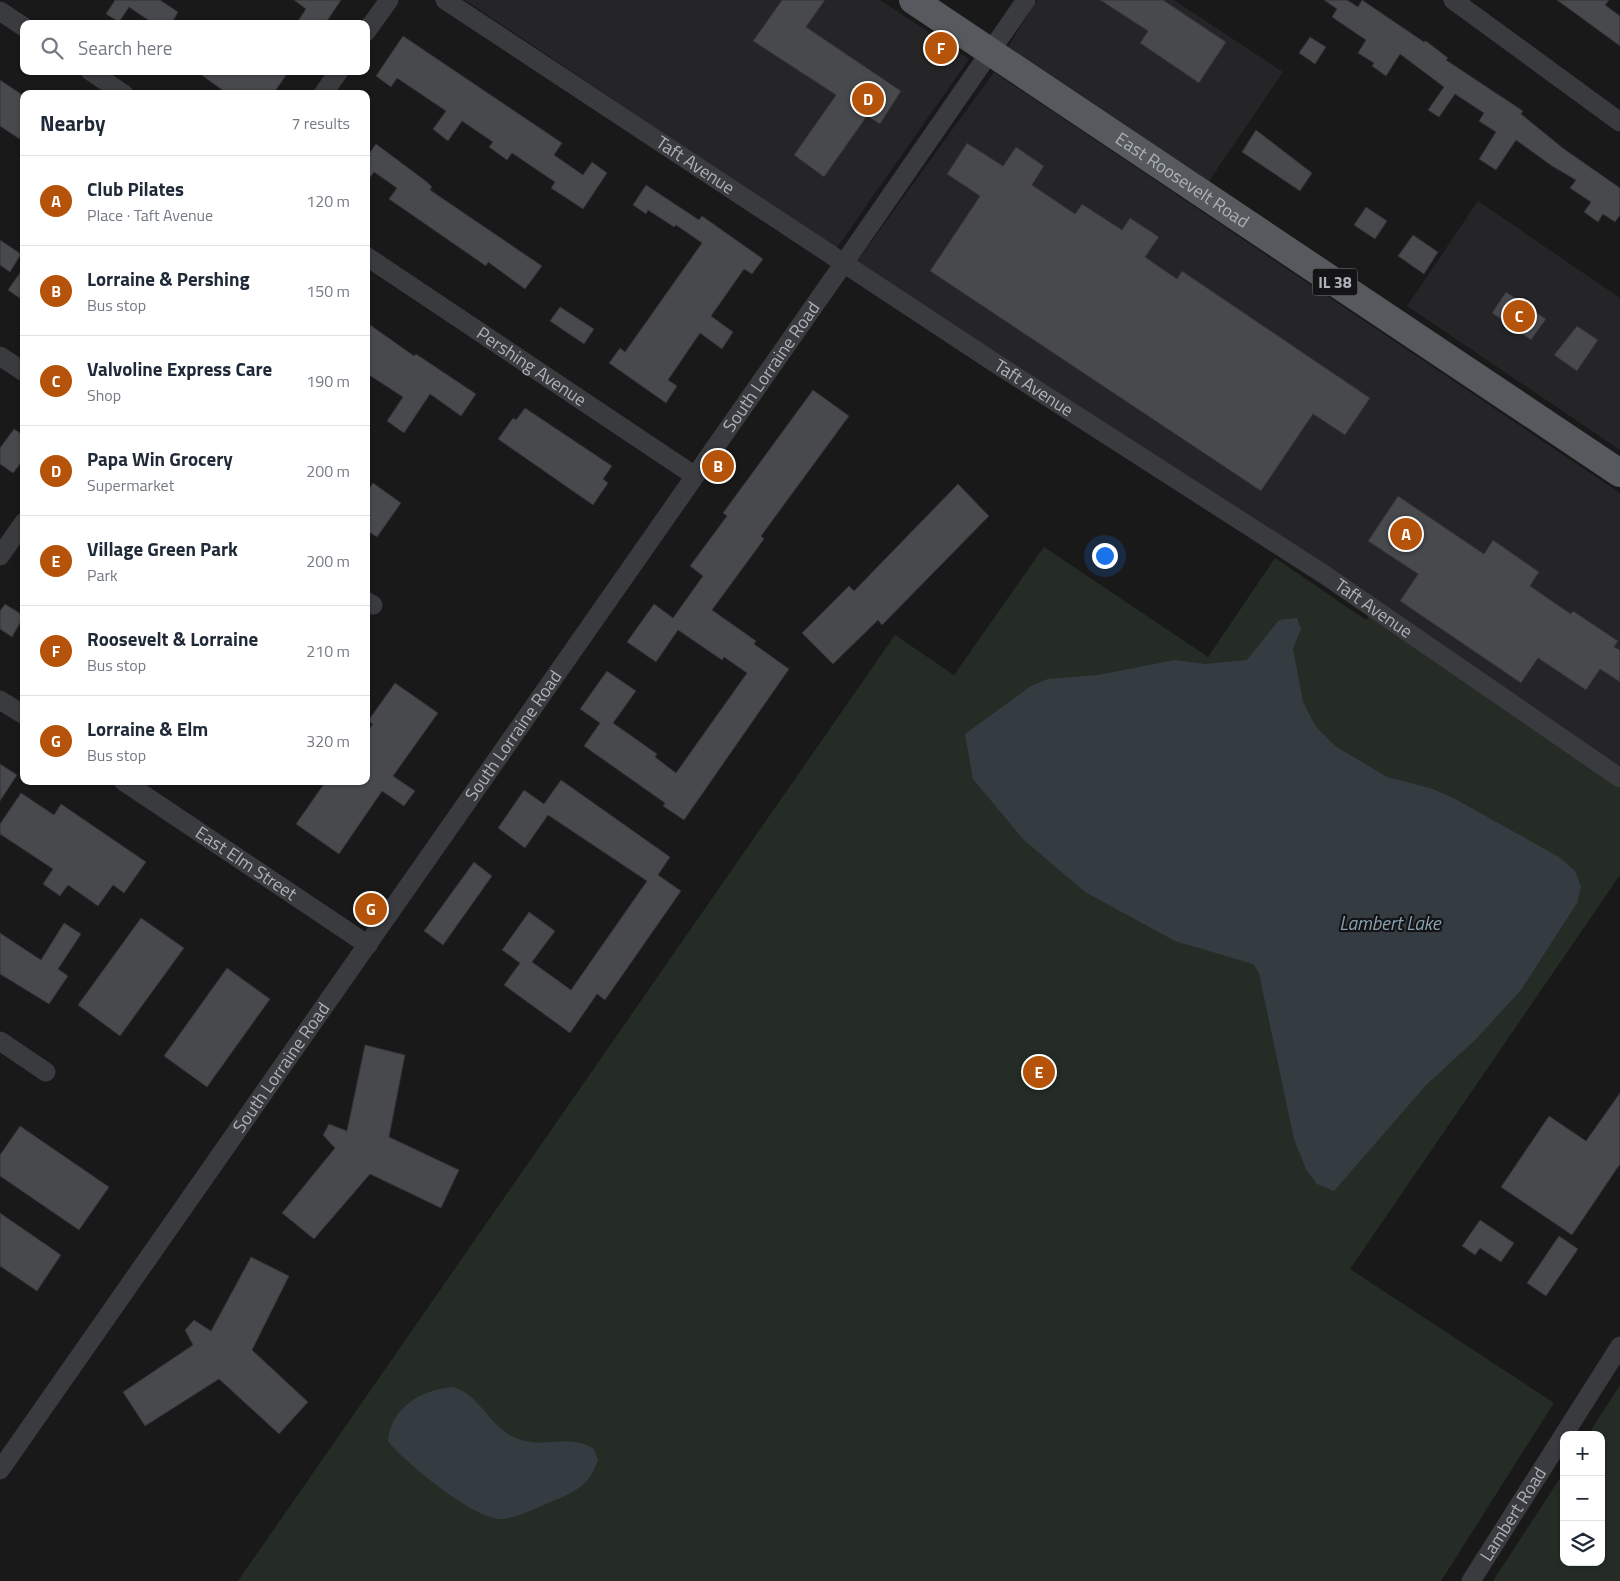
<!DOCTYPE html>
<html lang="en">
<head>
<meta charset="utf-8">
<style>
	body { margin:0; font-family:"Titillium Web",sans-serif; background:#f2f2f3; color:#1f2937 }
	.controls { position:absolute; right:15px; bottom:15px; display:grid; overflow:hidden; border-radius:10px; box-shadow:0 1px 4px #0004 }
	.controls button { width:45px; height:45px; display:grid; place-items:center; padding:0; border:0; border-bottom:1px solid #e0e1e3; background:#fff; color:#1f2937; font:25px sans-serif }
	.you { position:absolute; left:1104px; top:555px; width:18px; height:18px; margin:-12px; border:4px solid #fff; border-radius:50%; background:#1a73e8; box-shadow:0 0 0 8px #1a73e833 }
	.badge { display:grid; place-items:center; width:32px; height:32px; border-radius:50%; background:#b45309; color:#fff; font-size:16px; font-weight:700 }
	.pin { position:absolute; translate:-50% -50%; border:2px solid #fff; box-shadow:0 1px 5px #0006 }
	.list { margin:0; padding:0; list-style:none }
	h2 { display:flex; justify-content:space-between; align-items:center; height:65px; margin:0; padding:0 20px; font-size:21px }
	h2 small { font-size:16px; font-weight:400; color:#747a83 }
	.list li { display:grid; grid-template-columns:32px 1fr auto; gap:15px; align-items:center; box-sizing:border-box; height:90px; padding:0 20px; border-top:1px solid #e0e1e3 }
	.list b { display:block; font-size:19px; white-space:nowrap }
	.list p { margin:0; font-size:16px; white-space:nowrap; color:#747a83 }
	.list em { font-size:16px; font-style:normal; color:#747a83 }
	.icon { flex:none; width:28px; height:28px; fill:none; stroke:currentColor; stroke-width:2; stroke-linecap:round; stroke-linejoin:round }
	.map { position:relative; flex:none; width:1620px; height:1581px; overflow:hidden }
	.search { position:absolute; background:#fff; box-shadow:0 1px 4px #0004; left:20px; top:20px; width:350px; height:55px; display:flex; align-items:center; gap:12px; box-sizing:border-box; padding:0 18px; border-radius:10px; color:#747a83; font-size:19px }
	.panel { position:absolute; background:#fff; box-shadow:0 1px 4px #0004; left:20px; top:90px; width:350px; height:695px; border-radius:10px }
	.map>svg:first-child { display:block }
</style>
</head>
<body>
<div class="map">
<svg width="1620" height="1581" viewBox="0 0 1620 1581">
	<rect width="100%" height="100%" fill="#19191a"/>
	<g fill="#252527">
		<polygon points="465,0 880,0 969,59 836,249"/>
		<polygon points="1037,0 1174,0 1283,72 1209,181 1008,47"/>
		<polygon points="994,72 1620,493 1620,767 856,263"/>
		<polygon points="1478,201 1620,298 1620,450 1407,306"/>
	</g>
	<g fill="#252c26">
		<polygon points="1044,547 1208,657 1275,558 1366,620 1372,611 1620,776 1620,875 1350,1269 1554,1403 1441,1581 238,1581 895,635 954,675"/>
		<polygon points="1620,1385 1620,1581 1493,1581 1564,1472 1564,1562 1601,1562 1601,1435 1588,1435"/>
	</g>
	<g fill="#343c42">
		<polygon points="1297,618 1301,629 1293,649 1303,702 1316,727 1335,746 1387,777 1433,789 1455,799 1559,857 1575,871 1581,887 1577,903 1521,990 1476,1039 1426,1085 1334,1191 1317,1184 1306,1169 1294,1139 1259,973 1253,964 1175,941 1085,892 1023,839 973,779 965,734 1031,686 1048,679 1098,675 1175,660 1205,664 1247,660 1279,620"/>
		<path d="M453,1387c29,9 36,41 65,52 26,10 52,-6 76,10l4,11c-8,24 -22,32 -45,41 -15,6 -34,16 -50,18 -26,3 -99,-57 -115,-78 3,-34 33,-51 65,-54z"/>
	</g>
	<g fill="#48494d" stroke="#333336">
		<polygon points="115,0 160,0 178,12 171,24 154,24 129,7 119,22 106,14"/>
		<polygon points="294,0 341,0 325,24 296,24 306,9"/>
		<polygon points="782,0 825,0 806,27 901,91 880,124 867,116 824,177 794,155 836,95 753,41"/>
		<polygon points="1100,0 1163,0 1226,42 1199,83 1140,43 1148,31"/>
		<polygon points="1324,0 1347,0 1358,7 1362,0 1424,42 1426,41 1448,58 1446,60 1523,111 1521,114 1564,149 1620,188 1620,215 1615,222 1603,214 1598,222 1584,212 1591,202 1570,188 1576,180 1552,166 1516,140 1496,170 1479,159 1496,132 1479,121 1484,113 1455,94 1439,117 1428,110 1444,87 1400,54 1386,76 1372,66 1374,63 1358,53 1366,40 1332,17 1337,9"/>
		<polygon points="1557,0 1609,0 1605,5 1620,16 1620,46"/>
		<polygon points="403,36 562,143 554,155 583,175 592,162 607,173 583,209 551,188 555,182 512,153 507,160 489,147 493,142 462,121 448,141 433,129 446,111 397,78 391,87 376,76"/>
		<polygon points="1310,37 1326,47 1315,64 1299,53"/>
		<polygon points="196,71 289,71 273,94 228,94"/>
		<polygon points="0,80 24,96 24,142 0,126"/>
		<polygon points="1256,130 1312,173 1300,191 1242,152"/>
		<polygon points="967,143 1003,166 1016,147 1044,166 1032,185 1075,214 1082,204 1122,230 1130,218 1159,237 1145,257 1177,279 1182,271 1370,398 1345,435 1313,414 1261,491 930,271 980,196 947,174"/>
		<polygon points="376,144 427,182 432,187 430,190 542,266 525,289 488,262 486,266 389,199 397,188 374,172 366,183 366,158"/>
		<polygon points="646,185 699,220 702,216 763,259 752,274 744,269 711,316 733,332 722,349 700,333 668,380 677,386 666,403 609,363 620,348 625,352 702,243 676,225 674,227 648,210 646,214 633,205"/>
		<polygon points="1366,207 1387,221 1375,239 1354,225"/>
		<polygon points="1413,235 1438,252 1424,274 1398,256"/>
		<polygon points="0,240 21,254 10,272 0,265"/>
		<polygon points="24,267 24,301 8,290"/>
		<polygon points="1506,292 1546,319 1531,340 1492,313"/>
		<polygon points="560,307 594,329 584,344 550,321"/>
		<polygon points="366,322 414,356 416,354 476,394 461,416 430,394 404,433 387,421 403,397 366,373"/>
		<polygon points="1577,326 1598,340 1577,371 1554,355"/>
		<polygon points="813,390 849,416 761,536 764,539 712,610 756,641 754,644 789,669 684,820 663,806 665,803 584,746 600,723 580,709 607,671 636,691 613,723 657,754 655,757 676,773 747,673 724,657 722,660 678,630 656,662 627,642 654,604 673,618 703,576 690,566 727,516 723,513"/>
		<polygon points="525,408 612,466 603,479 608,483 593,505 498,439 513,418 516,420"/>
		<polygon points="14,429 24,436 24,459 13,473 0,464 0,448"/>
		<polygon points="373,483 401,503 377,537 366,530 366,493"/>
		<polygon points="958,484 989,516 882,625 878,620 833,664 802,633 849,586 854,591"/>
		<polygon points="1398,496 1484,554 1493,540 1539,572 1530,586 1571,614 1573,611 1618,641 1614,647 1620,650 1620,682 1600,669 1586,690 1538,658 1521,683 1400,601 1418,574 1368,541"/>
		<polygon points="5,604 24,616 12,637 0,629 0,611"/>
		<polygon points="395,683 438,713 393,776 415,791 404,806 382,791 339,854 296,824 326,781 366,781 366,733 373,724 368,721"/>
		<polygon points="0,764 17,775 0,801"/>
		<polygon points="561,780 670,857 658,875 681,891 605,1000 597,994 570,1033 504,985 520,963 502,950 529,912 555,931 532,962 571,990 647,881 548,815 525,848 498,828 524,790 544,804"/>
		<polygon points="21,793 54,815 61,804 146,862 124,893 113,885 98,906 68,885 60,896 43,884 53,869 0,834 0,824"/>
		<polygon points="474,862 492,876 443,945 424,931"/>
		<polygon points="141,918 184,948 120,1036 78,1005"/>
		<polygon points="64,923 81,934 58,969 68,976 49,1004 0,974 0,933 41,960"/>
		<polygon points="227,968 270,999 207,1087 164,1056"/>
		<polygon points="365,1045 405,1055 389,1137 459,1170 441,1208 370,1174 314,1239 282,1213 335,1148 323,1135 329,1124 347,1131"/>
		<polygon points="1620,1093 1620,1164 1572,1235 1501,1187 1549,1116 1586,1141"/>
		<polygon points="20,1126 109,1187 79,1230 0,1176 0,1155"/>
		<polygon points="0,1213 61,1255 37,1291 0,1266"/>
		<polygon points="1480,1220 1514,1243 1501,1262 1480,1248 1475,1255 1462,1246"/>
		<polygon points="1559,1236 1578,1249 1546,1296 1527,1283"/>
		<polygon points="251,1257 289,1276 252,1350 308,1402 279,1434 219,1379 145,1426 123,1392 193,1345 185,1330 194,1320 211,1331"/>
	</g>
	<g fill="none" stroke-linecap="round" stroke-linejoin="round">
		<g stroke="#3a3b3f" stroke-width="19">
			<path id="s1" d="M445,0l547,361 333,214 295,203"/>
			<polyline points="1453,0 1620,122"/>
			<polyline points="0,11 24,27"/>
			<polyline points="366,32 389,0"/>
			<polyline points="90,71 124,94"/>
			<polyline points="323,94 339,71"/>
			<path id="s2" d="M366,256l329,220"/>
			<polyline points="0,356 24,372"/>
			<polyline points="0,556 24,522"/>
			<polyline points="366,601 373,605"/>
			<polyline points="0,700 24,715"/>
			<path id="s3" d="M123,781l245,164"/>
			<polyline points="0,1041 46,1072"/>
			<path id="s4" d="M0,1470l844,-1207 182,-263"/>
			<path id="s5" d="M1471,1581l149,-235"/>
		</g>
		<path stroke="#56595e" stroke-width="28" id="s6" d="M913,0l707,473"/>
	</g>
	<g text-anchor="middle" stroke-width="4.5" stroke-linejoin="round" paint-order="stroke">
		<rect fill="#141416" stroke="#7f8288" stroke-width="1" x="1312.5" y="268.5" width="45" height="27" rx="4"/>
		<g font-size="16" font-weight="bold" fill="#adb1b9">
			<text x="1335" y="288">IL 38</text>
		</g>
		<g font-size="18" fill="#adb1b9" stroke="#141416">
			<text dy="6" stroke="none"><textPath href="#s1" startOffset="300">Taft Avenue</textPath></text>
			<text dy="6" stroke="none"><textPath href="#s6" startOffset="324">East Roosevelt Road</textPath></text>
			<text dy="6" stroke="none"><textPath href="#s2" startOffset="199">Pershing Avenue</textPath></text>
			<text dy="6" stroke="none"><textPath href="#s4" startOffset="1346">South Lorraine Road</textPath></text>
			<text dy="6" stroke="none"><textPath href="#s1" startOffset="705">Taft Avenue</textPath></text>
			<text dy="6" stroke="none"><textPath href="#s1" startOffset="1110">Taft Avenue</textPath></text>
			<text dy="6" stroke="none"><textPath href="#s4" startOffset="896">South Lorraine Road</textPath></text>
			<text dy="6" stroke="none"><textPath href="#s3" startOffset="148">East Elm Street</textPath></text>
			<text dy="6" stroke="none"><textPath href="#s4" startOffset="491">South Lorraine Road</textPath></text>
			<text dy="6" stroke="none"><textPath href="#s5" startOffset="79">Lambert Road</textPath></text>
		</g>
		<g font-size="19" font-style="italic" fill="#88a0af" stroke="#141416">
			<text x="1390" y="930">Lambert Lake</text>
		</g>
	</g>
</svg>
<div class="controls">
<button>+</button>
<button>−</button>
<button><svg class="icon" aria-label="layers" viewBox="0 0 24 24"><path d="M12 4l9 5-9 5-9-5zM3 14l9 5 9-5"/></svg></button>
</div>
<div class="you"></div>
<div class="pin badge" style="left:1406px;top:534px">A</div>
<div class="pin badge" style="left:718px;top:466px">B</div>
<div class="pin badge" style="left:1519px;top:316px">C</div>
<div class="pin badge" style="left:868px;top:99px">D</div>
<div class="pin badge" style="left:1039px;top:1072px">E</div>
<div class="pin badge" style="left:941px;top:48px">F</div>
<div class="pin badge" style="left:371px;top:909px">G</div>
<div class="search"><svg class="icon" aria-label="search" viewBox="0 0 24 24"><circle cx="10" cy="10" r="6"/><path d="M15 15l6 6"/></svg>Search here</div>
<section class="panel">
<h2>Nearby<small>7 results</small></h2>
<ul class="list">
<li><span class="badge">A</span><div><b>Club Pilates</b><p>Place · Taft Avenue</p></div><em>120 m</em></li>
<li><span class="badge">B</span><div><b>Lorraine &amp; Pershing</b><p>Bus stop</p></div><em>150 m</em></li>
<li><span class="badge">C</span><div><b>Valvoline Express Care</b><p>Shop</p></div><em>190 m</em></li>
<li><span class="badge">D</span><div><b>Papa Win Grocery</b><p>Supermarket</p></div><em>200 m</em></li>
<li><span class="badge">E</span><div><b>Village Green Park</b><p>Park</p></div><em>200 m</em></li>
<li><span class="badge">F</span><div><b>Roosevelt &amp; Lorraine</b><p>Bus stop</p></div><em>210 m</em></li>
<li><span class="badge">G</span><div><b>Lorraine &amp; Elm</b><p>Bus stop</p></div><em>320 m</em></li>
</ul>
</section>
</div>
</body>
</html>
